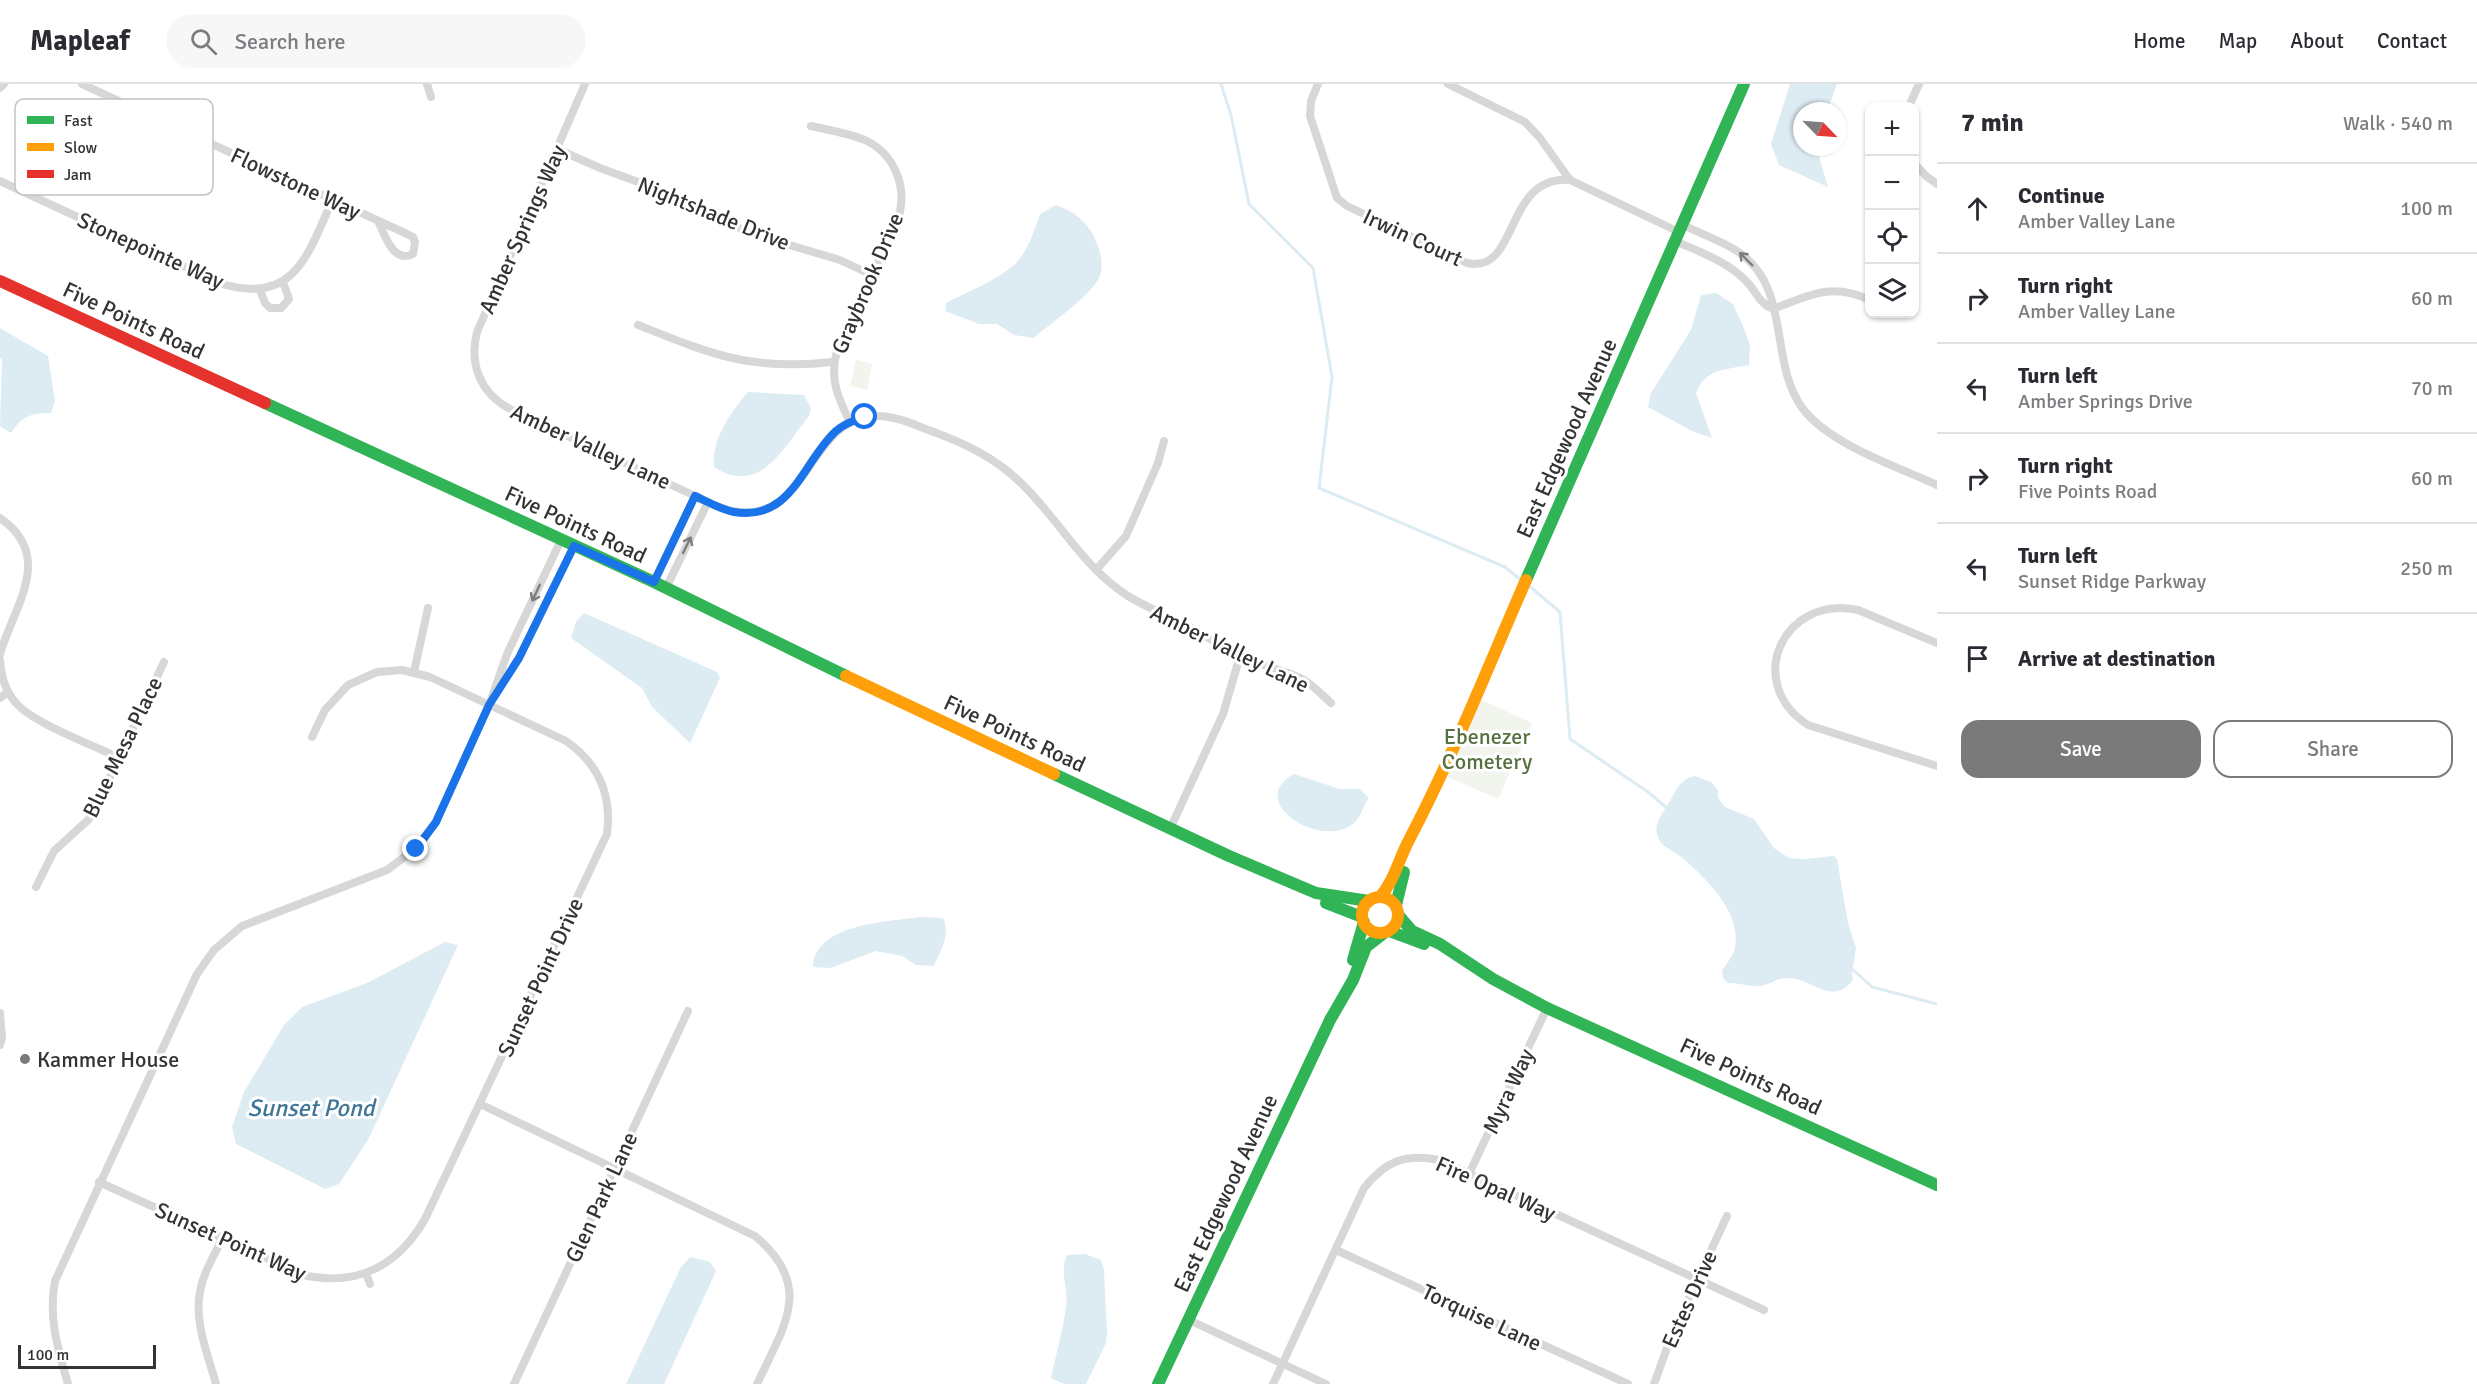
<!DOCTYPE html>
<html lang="en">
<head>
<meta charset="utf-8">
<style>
	body { margin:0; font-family:Signika,sans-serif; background:#f7f7f7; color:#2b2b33 }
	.controls { position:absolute; right:18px; top:18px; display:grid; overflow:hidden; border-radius:12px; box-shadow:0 2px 4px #0004 }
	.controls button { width:54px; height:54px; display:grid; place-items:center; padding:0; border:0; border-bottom:2px solid #e1e1e2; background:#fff; color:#2b2b33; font:30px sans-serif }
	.compass { position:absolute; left:1793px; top:18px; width:54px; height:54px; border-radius:50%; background:#fff; box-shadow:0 2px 4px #0004; rotate:115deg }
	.scale { position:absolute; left:18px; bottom:15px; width:138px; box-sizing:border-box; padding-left:6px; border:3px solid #333; border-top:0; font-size:16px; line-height:21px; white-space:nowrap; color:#333; -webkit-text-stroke:4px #fff; paint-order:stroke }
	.stop { position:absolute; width:18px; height:18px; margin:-14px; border:4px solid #1a73e8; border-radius:50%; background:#fff }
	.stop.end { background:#1a73e8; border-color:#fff; box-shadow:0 2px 6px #0008 }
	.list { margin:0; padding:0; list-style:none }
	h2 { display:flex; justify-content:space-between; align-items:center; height:78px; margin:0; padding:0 24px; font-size:26px }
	h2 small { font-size:20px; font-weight:400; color:#7c7c81 }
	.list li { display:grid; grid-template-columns:39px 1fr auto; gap:18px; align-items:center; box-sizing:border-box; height:90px; padding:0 24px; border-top:2px solid #e1e1e2 }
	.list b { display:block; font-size:22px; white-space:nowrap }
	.list p { margin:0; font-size:20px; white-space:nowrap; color:#7c7c81 }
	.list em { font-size:20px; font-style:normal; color:#7c7c81 }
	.actions { display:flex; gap:12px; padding:18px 24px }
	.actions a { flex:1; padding:14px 0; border:2px solid #7a7a7a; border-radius:18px; text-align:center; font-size:21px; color:#7a7a7a }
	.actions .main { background:#7a7a7a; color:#fff }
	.icon { flex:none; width:33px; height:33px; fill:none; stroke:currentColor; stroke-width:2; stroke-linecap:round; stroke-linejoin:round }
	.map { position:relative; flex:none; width:1937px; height:1300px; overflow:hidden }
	header { display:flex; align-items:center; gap:36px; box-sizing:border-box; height:84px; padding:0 30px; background:#fff; border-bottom:2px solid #e1e1e2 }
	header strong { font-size:28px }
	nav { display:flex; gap:33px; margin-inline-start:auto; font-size:21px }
	.search { width:420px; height:54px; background:#f7f7f7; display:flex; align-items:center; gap:15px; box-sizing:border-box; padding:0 21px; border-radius:33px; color:#7c7c81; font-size:22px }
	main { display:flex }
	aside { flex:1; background:#fff }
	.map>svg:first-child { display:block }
</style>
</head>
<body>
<header>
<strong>Mapleaf</strong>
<div class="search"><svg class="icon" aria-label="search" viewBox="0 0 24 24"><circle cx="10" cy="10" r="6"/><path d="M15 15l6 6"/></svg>Search here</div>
<nav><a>Home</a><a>Map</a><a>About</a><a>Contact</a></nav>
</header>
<main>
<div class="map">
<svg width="1937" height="1300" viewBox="0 0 1937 1300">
	<rect width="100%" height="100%" fill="#fff"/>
	<g fill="#f1f5ed">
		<polygon points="856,276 872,280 867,306 850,302"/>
		<polygon points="1475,613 1532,639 1498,715 1441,690"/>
	</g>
	<g fill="#ddebf3">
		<polygon points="1790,0 1837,0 1827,27 1802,27 1802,63 1819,63 1820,76 1828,103 1779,81 1771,60"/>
		<path d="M1056,121c17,6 30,15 38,32 6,12 11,28 5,41 -9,18 -50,47 -66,60l-19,-3 -17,-11h-18l-34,-13 1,-8c21,-11 52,-23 69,-39 13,-13 19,-33 25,-50z"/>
		<path d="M1716,209l17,11 10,22 7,19 -1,20c-24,5 -43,3 -53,28l16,45 -20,-7 -44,-24 3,-14 40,-63 10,-35z"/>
		<path d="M0,244l48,28 7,45 -4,12c-20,0 -29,3 -40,20l-11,-7 2,-66 -2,-3z"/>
		<path d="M748,308l56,3 7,13 -2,8c-26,32 -49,81 -95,51 -3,-27 17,-55 34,-75z"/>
		<polygon points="584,529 717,588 720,594 690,659 652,623 642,604 571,554 576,538"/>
		<path d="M1294,690l46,15h20l9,9c-6,7 -7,18 -14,24 -31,30 -112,-20 -61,-48z"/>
		<path d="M1695,692l16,6 7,8v8l7,9 29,12 20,29 15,10 15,1 30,-3 3,3 11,64 8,25 -4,26 1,6c-21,27 -39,-1 -64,-2 -10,-1 -18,6 -27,8 -11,1 -23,-3 -34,-3l-5,-5 -1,-7c4,-7 12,-16 13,-24 7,-35 -31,-71 -55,-91 -9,-7 -20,-9 -23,-22 -3,-12 7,-23 13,-33 6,-11 11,-23 25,-25z"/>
		<path d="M920,833l23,1c8,18 -2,31 -9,48l-18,-1 -14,-9 -26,-5 -46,17 -17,-1c2,-44 75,-45 107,-50z"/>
		<polygon points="445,858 458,861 368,1056 339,1100 325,1105 236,1060 232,1043 244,1008 284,941 302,923 367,899"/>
		<path d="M1085,1170l16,6 3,10 3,63 -1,10 -20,41h-22l-13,-6c5,-24 12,-47 15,-71 3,-18 -7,-34 1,-52z"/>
		<polygon points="690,1173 710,1178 716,1187 664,1300 626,1300 681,1183"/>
	</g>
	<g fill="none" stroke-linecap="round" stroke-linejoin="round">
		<g stroke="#ddebf3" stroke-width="3">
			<polyline points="1221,0 1231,31 1249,120 1313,184 1332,293 1319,404 1505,483 1522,497"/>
			<polyline points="1528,501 1560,528 1570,655 1648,708 1668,725"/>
			<polyline points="1852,885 1872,903 1937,920"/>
		</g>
		<g stroke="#d7d7d7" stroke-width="8">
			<path d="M82,0l325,150 6,3 2,5 -2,12c-20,10 -28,-19 -35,-33"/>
			<polyline points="427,0 431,13"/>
			<path d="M585,0l-108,248c-8,32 3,61 33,77l185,87c12,6 25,13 38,15 76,15 75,-96 145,-95 19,0 39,10 56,16 32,12 61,26 86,50 38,36 63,86 108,114 21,13 44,21 65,33 17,9 33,22 51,29 19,9 41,11 60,22 10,6 18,15 27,23"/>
			<path d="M1318,0l-7,17 -1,15 27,82 10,8 120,57c53,12 36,-88 103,-83"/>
			<polyline points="1448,0 1525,38 1540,54 1570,96 1679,148"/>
			<polyline points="0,4 4,0"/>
			<polyline points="1909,22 1919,0"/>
			<path d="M811,42c17,4 37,7 54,14 30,14 43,48 33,79l-61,132c-8,27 1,47 13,71"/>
			<polyline points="557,65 600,84 679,113 749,149 840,176 872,191"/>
			<polyline points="1914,79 1926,92 1937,100"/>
			<path d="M0,97l222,103c72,21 86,-29 110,-83"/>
			<path d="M1683,141c18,9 40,16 57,28 52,37 28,109 63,156 28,36 93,57 134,76"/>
			<path d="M1675,157c25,11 54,21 73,42 8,9 13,22 25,26"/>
			<polyline points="260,206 265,219 270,224 281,224 289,215 283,198"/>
			<path d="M1773,225c37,-14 58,-27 97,-9"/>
			<path d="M638,241c75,30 113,46 195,37"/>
			<path d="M0,434c56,38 13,90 0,136"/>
			<polyline points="1096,486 1126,452 1158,379 1164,357"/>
			<polyline points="654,498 695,412"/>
			<polyline points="666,504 708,418"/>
			<path d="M1937,559l-79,-33c-75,-16 -115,73 -50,115l129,41"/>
			<path d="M0,576c1,16 5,31 16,43 17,20 77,42 103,55"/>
			<polyline points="414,588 428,524"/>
			<polyline points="497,608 519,574 574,462"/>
			<polyline points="0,614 8,608"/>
			<polyline points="1170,745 1223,630 1240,572"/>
			<polyline points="36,803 54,767 88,736 95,725 164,578"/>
			<polyline points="0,929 2,954 0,961"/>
			<path d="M480,1020l275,132c60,50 29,90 2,148"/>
			<polyline points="1469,1090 1547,924"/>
			<path d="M99,1098l204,93c54,12 95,-9 122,-56l182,-385c5,-39 -8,-70 -41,-93l-136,-64 -28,-7 -25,2 -29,13 -23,25 -13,27"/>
			<polyline points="1336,1166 1628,1300"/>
			<polyline points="366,1189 370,1200"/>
			<polyline points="1189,1236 1326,1300"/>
			<path d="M68,1300c-10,-35 -20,-66 -13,-103l142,-307 17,-24 28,-24 145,-56 28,-21 21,-27 53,-117 18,-51 54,-114"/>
			<path d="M216,1300c-8,-29 -22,-62 -16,-92 3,-19 14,-36 22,-53"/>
			<polyline points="514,1300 688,927"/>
			<path d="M1273,1300l91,-196c22,-27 41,-35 75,-28l325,150"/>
			<polyline points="1654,1300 1672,1250 1727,1132"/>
		</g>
		<g stroke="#30b455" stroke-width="12">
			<polyline points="265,319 654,498 846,592"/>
			<polyline points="1526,496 1744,0"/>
			<polyline points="1054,690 1229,772 1316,809 1369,817"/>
			<polyline points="1326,819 1362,833"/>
			<polyline points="1396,821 1404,788"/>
			<polyline points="1399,832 1412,847 1440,860 1493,895 1547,924 1937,1101"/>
			<polyline points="1389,847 1424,860"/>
			<polyline points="1353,876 1364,838"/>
			<polyline points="1158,1300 1330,936 1353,896 1366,863 1384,849"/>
		</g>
		<g stroke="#ff9f0a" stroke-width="12">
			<polyline points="846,592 1054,690"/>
			<circle cx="1380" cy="831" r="18"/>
			<path d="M1380,813c15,-18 18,-36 29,-57 44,-84 79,-173 117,-260"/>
		</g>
		<polyline stroke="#e5322d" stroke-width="12" points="0,197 265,319"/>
	</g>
	<defs><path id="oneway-shaft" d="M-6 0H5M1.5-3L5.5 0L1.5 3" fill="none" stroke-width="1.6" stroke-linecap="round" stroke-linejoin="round" transform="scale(1.5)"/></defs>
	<g stroke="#7d7d7d">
		<use href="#oneway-shaft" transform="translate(1746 175) rotate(-135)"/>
		<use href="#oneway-shaft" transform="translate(687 461) rotate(-64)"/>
		<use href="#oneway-shaft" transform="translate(536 509) rotate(115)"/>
	</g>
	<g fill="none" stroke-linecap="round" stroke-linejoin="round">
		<path stroke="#1a73e8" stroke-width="8" d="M416,765l20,-27 53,-117 30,-47 55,-112 80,36 41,-86c13,6 25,13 39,16 58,10 69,-51 102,-81 8,-7 18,-11 29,-14"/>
	</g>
	<circle fill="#7a7a7a" stroke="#fff" stroke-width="2" cx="25" cy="975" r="6"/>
	<g text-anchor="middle" stroke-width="6" stroke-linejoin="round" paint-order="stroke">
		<g font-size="22" fill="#333" stroke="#fff">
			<text transform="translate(296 99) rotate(25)" y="8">Flowstone Way</text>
			<text transform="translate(714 129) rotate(22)" y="8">Nightshade Drive</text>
			<text transform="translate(522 145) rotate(-66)" y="8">Amber Springs Way</text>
			<text transform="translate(1413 153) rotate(25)" y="8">Irwin Court</text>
			<text transform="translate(151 166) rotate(24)" y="8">Stonepointe Way</text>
			<text transform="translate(867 199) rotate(-67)" y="8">Graybrook Drive</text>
			<text transform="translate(134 236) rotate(25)" y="8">Five Points Road</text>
			<text transform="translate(1566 354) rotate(-66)" y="8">East Edgewood Avenue</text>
			<text transform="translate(591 362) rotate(25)" y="8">Amber Valley Lane</text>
			<text transform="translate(576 440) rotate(25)" y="8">Five Points Road</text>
			<text transform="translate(1230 564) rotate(26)" y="8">Amber Valley Lane</text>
			<text transform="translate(1015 649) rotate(25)" y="8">Five Points Road</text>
			<text transform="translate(122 663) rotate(-64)" y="8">Blue Mesa Place</text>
			<text transform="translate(540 893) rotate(-65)" y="8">Sunset Point Drive</text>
			<text transform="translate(1751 992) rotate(25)" y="8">Five Points Road</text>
			<text transform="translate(1508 1007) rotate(-65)" y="8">Myra Way</text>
			<text transform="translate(1496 1104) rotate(24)" y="8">Fire Opal Way</text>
			<text transform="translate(1225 1109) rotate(-65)" y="8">East Edgewood Avenue</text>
			<text transform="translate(601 1113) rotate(-65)" y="8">Glen Park Lane</text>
			<text transform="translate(231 1157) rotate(24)" y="8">Sunset Point Way</text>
			<text transform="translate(1689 1215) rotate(-66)" y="8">Estes Drive</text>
			<text transform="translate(1482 1233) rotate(25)" y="8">Torquise Lane</text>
		</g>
		<g font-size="22" fill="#56703f" stroke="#fff">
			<text x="1487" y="660">Ebenezer<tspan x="1487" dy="25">Cometery</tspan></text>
		</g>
		<g font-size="22" fill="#333" stroke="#fff" text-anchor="start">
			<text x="37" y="983">Kammer House</text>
		</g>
		<g font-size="24" font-style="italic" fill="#3f7597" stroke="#fff">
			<text x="311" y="1032">Sunset Pond</text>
		</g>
	</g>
	<rect x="15" y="15" width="198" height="96" rx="9" fill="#fff" stroke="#c2c2c2" stroke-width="1.5"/>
	<rect x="27" y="32" width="27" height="8" fill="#30b455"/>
	<rect x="27" y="59" width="27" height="8" fill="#ff9f0a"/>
	<rect x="27" y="86" width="27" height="8" fill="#e5322d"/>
	<g font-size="16" fill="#333">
		<text x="64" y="42">Fast</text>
		<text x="64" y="69">Slow</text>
		<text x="64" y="96">Jam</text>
	</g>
</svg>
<div class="controls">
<button>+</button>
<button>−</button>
<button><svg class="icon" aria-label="locate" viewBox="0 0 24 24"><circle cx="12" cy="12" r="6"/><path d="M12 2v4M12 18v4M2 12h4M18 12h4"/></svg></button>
<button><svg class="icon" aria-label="layers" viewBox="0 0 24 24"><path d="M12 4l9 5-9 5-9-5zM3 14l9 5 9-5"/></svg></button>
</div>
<svg class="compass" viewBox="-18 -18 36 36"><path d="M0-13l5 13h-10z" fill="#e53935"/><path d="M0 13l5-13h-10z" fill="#7c7c81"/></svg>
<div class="scale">100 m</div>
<div class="stop" style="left:865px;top:333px"></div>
<div class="stop end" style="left:416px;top:765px"></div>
</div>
<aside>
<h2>7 min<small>Walk · 540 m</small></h2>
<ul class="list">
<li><svg class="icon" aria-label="ahead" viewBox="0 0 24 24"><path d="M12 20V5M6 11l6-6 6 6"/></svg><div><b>Continue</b><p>Amber Valley Lane</p></div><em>100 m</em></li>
<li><svg class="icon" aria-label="right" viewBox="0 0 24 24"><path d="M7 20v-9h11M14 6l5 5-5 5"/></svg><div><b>Turn right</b><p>Amber Valley Lane</p></div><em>60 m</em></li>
<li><svg class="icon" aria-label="left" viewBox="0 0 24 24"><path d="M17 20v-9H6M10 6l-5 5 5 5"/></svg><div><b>Turn left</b><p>Amber Springs Drive</p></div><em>70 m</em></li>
<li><svg class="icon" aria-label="right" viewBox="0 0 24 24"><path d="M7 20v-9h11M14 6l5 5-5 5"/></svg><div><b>Turn right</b><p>Five Points Road</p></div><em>60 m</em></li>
<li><svg class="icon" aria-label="left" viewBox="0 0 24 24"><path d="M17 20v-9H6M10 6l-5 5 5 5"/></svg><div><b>Turn left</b><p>Sunset Ridge Parkway</p></div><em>250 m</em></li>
<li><svg class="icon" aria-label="arrive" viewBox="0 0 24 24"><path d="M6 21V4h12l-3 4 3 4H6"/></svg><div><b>Arrive at destination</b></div></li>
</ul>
<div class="actions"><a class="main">Save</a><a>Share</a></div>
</aside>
</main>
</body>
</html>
